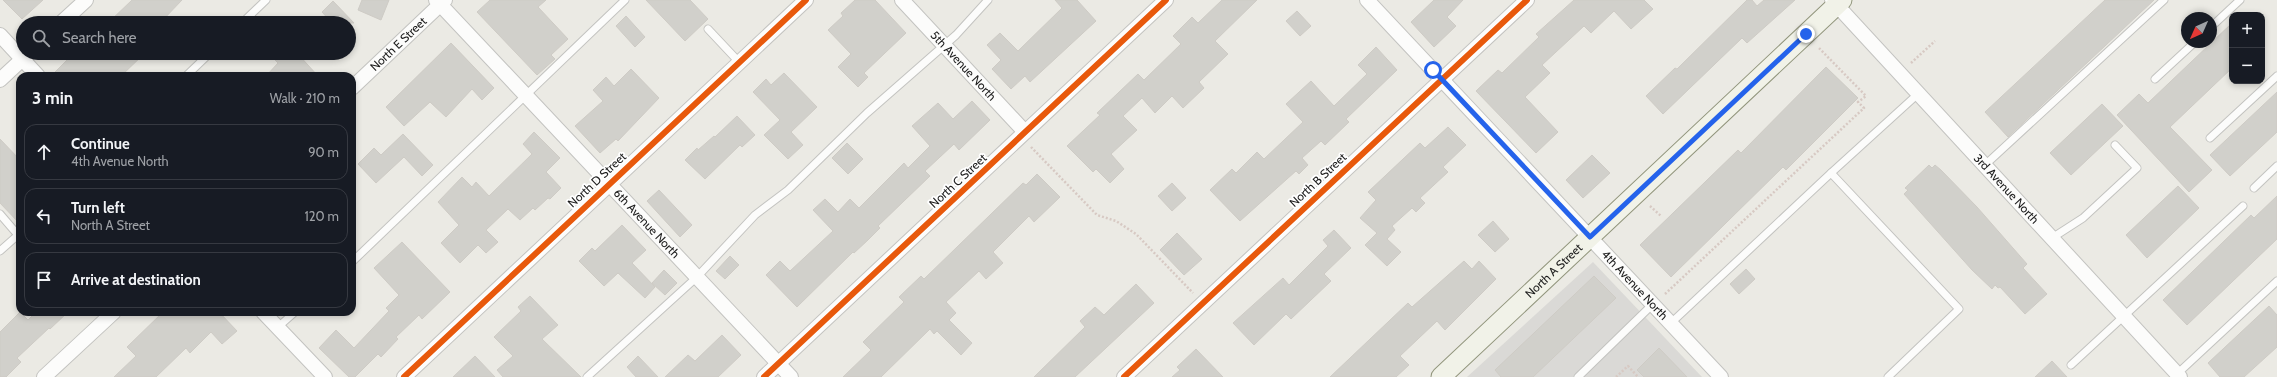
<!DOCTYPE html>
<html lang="en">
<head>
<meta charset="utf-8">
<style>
	body { margin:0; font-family:Cabin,sans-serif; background:#20242c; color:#f1f3f6 }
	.controls { position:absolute; right:12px; top:12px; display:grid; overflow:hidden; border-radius:8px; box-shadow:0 2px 6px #0003 }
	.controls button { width:36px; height:36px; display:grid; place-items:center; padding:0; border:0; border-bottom:1px solid #363941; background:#171b24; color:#f1f3f6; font:20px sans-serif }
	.compass { position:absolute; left:2181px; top:12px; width:36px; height:36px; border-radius:50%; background:#171b24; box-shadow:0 2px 6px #0003; rotate:225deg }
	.stop { position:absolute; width:12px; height:12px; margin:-9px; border:3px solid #2563eb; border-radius:50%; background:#fff }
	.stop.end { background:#2563eb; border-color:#fff; box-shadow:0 1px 4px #0008 }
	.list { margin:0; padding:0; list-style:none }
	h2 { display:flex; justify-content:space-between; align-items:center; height:52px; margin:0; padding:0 16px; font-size:17px }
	h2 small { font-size:13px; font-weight:400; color:#9ea1a6 }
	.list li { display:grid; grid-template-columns:26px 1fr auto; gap:12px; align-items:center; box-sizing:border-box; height:56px; margin:0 8px 8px; padding:0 8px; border:1px solid #363941; border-radius:12px }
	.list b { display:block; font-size:15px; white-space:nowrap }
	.list p { margin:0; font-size:13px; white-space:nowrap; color:#9ea1a6 }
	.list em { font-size:13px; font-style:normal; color:#9ea1a6 }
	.icon { flex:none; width:22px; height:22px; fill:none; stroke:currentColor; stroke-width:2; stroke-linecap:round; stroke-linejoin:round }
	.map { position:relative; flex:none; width:2277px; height:377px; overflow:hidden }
	.search { position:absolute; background:#171b24; box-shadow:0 2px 6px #0003; left:16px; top:16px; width:340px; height:44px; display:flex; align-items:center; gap:10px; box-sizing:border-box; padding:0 14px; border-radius:22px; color:#9ea1a6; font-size:15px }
	.panel { position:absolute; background:#171b24; box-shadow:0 2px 6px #0003; left:16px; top:72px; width:340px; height:244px; border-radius:12px }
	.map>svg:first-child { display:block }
</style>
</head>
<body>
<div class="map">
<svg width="2277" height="377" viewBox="0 0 2277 377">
	<rect width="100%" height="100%" fill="#ebeae4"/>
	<polygon fill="#dad9d6" points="1593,262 1702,377 1467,377"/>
	<g fill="#d1d0cb" stroke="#cecbc5">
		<polygon points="3,0 43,0 22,19"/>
		<polygon points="132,0 182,0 160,23 108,23"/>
		<polygon points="362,0 389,0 381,20 358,10"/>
		<polygon points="490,0 546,0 538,7 568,39 551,55 555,59 537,75 477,12"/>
		<polygon points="646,0 690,0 708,19 685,41"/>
		<polygon points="855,0 875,0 906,33 864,73 868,77 858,87 838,67 851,54 828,30 843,16 841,13"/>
		<polygon points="1055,0 1077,0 1096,21 1030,82 1025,76 1011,89 992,69 1001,60 987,45 1000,33 1018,51 1062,8"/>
		<polygon points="1222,0 1257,0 1215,41 1228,54 1199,82 1204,88 1183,108 1172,96 1155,113 1142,98 1123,116 1137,130 1111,154 1124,169 1110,183 1096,169 1093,172 1067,146 1100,115 1097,113 1138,74 1144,80 1181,44 1173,36 1192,17 1198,23"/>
		<polygon points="1434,0 1463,0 1447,17 1456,26 1434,47 1411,22"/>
		<polygon points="1574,0 1644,0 1653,9 1631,29 1614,11 1591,33 1584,26 1542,65 1550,73 1525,97 1558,132 1536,153 1476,91 1498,70 1502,73 1539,37 1536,34"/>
		<polygon points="1747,0 1752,0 1757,6 1764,0 1795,0 1747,43 1742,38 1663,114 1646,96 1675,68 1677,69"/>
		<polygon points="2105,0 2154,0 2008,137 1985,112"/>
		<polygon points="333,1 354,23 332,23 322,12"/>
		<polygon points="1297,11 1311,26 1300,36 1286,21"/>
		<polygon points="626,16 645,37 635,47 616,26"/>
		<polygon points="2232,23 2232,68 2170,127 2212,170 2189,192 2117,115 2139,94 2148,103"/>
		<polygon points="451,43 494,88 482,100 472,89 446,117 430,102 404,126 386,107"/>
		<polygon points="1376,47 1397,70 1346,119 1349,122 1325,145 1321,141 1302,158 1308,165 1299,174 1296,171 1240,221 1210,190 1232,169 1236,173 1257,152 1264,159 1303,122 1286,104 1311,81 1334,106 1367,74 1358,65"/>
		<polygon points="74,53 145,53 121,76 51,76"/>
		<polygon points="268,53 297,53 318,76 266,76 278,63"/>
		<polygon points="1826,67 1858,98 1786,170 1783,167 1671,277 1640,245 1738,150 1741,153"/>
		<polygon points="631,69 659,98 618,141 616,139 600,153 575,126 603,101 593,90 606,77 614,86"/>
		<polygon points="784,73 817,107 791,132 803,145 788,159 764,135 780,120 753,92 766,79 771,85"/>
		<polygon points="2277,92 2277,132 2230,176 2210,155"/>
		<polygon points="972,101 990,120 959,150 954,144 925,171 930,176 878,226 880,228 868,240 854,253 853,252 797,307 766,275 780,261 790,271 833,231 813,210 825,199 838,212 850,199 859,208 904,163 908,168 930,146 912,126 938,103 953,119"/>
		<polygon points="2102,104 2123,126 2071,175 2050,153"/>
		<polygon points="737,116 755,135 742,147 740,145 705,179 685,160 697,148 698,150 714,136 715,137"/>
		<polygon points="1448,127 1466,145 1443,167 1448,172 1420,198 1425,203 1416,212 1412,208 1392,226 1395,230 1387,239 1401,252 1387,266 1365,245 1377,233 1360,218 1376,200 1368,192 1420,143 1425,148"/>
		<polygon points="534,132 560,158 546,172 561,188 550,199 548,198 535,210 533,208 520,220 508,209 486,230 498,242 486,253 478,245 460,263 441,243 459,225 438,202 462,177 472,187 476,182 489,196 532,154 523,144"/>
		<polygon points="403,134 433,165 422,176 404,157 376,183 358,164 374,148 381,155"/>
		<polygon points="0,139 20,160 20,224 0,203"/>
		<polygon points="847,143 863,159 848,174 832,158"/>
		<polygon points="1592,155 1610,173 1583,198 1566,180"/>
		<polygon points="1929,165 1932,168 1935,165 1941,170 1977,207 2027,264 2023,268 2047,294 2025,314 2000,287 1998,288 1995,285 1992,289 1972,270 1904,194 1908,190 1905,188"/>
		<polygon points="1037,174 1060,197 1034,222 1029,216 993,252 1003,263 986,279 979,271 946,302 956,313 949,320 972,343 961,355 937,331 934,334 930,329 881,377 843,377 871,350 863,342 904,302 899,297 921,276 924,279 1023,183 1026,185"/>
		<polygon points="1172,183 1186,198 1172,211 1158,196"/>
		<polygon points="2178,186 2199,208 2147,258 2126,235"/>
		<polygon points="659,190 692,225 680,237 647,201"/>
		<polygon points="2277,196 2277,239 2187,325 2163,300 2251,215 2254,218"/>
		<polygon points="1493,221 1509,239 1495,252 1478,235"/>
		<polygon points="622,225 646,250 632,263 655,287 645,298 618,273 604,286 579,261 592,248 595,251"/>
		<polygon points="1334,230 1351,248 1324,274 1331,281 1291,319 1286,314 1254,345 1233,323 1283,278 1289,285 1328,246 1323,240"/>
		<polygon points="1177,233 1202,259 1184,275 1160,250"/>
		<polygon points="402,242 450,292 422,319 419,315 396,337 398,339 381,357 378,354 355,377 349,377 319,348 336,330 354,348 389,311 386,308 399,295 374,268"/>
		<polygon points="730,256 739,265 725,279 716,271"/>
		<polygon points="1464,261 1472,269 1479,261 1496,279 1445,330 1437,321 1400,356 1409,365 1396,377 1330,377 1408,303 1412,307"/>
		<polygon points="1746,269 1755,279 1739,294 1730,284"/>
		<polygon points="664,270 677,283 665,295 652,283"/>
		<polygon points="1594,276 1616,298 1533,377 1501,377 1495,370"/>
		<polygon points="1136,284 1154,303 1075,377 1034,377 1085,327 1080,321 1095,307 1104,315"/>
		<polygon points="530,296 558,325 542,339 581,377 503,377 497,370 513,356 494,337 521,311 518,307"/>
		<polygon points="2269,306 2277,315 2277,347 2244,377 2220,377 2208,363"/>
		<polygon points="20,312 28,320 36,312 68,312 50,329 49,328 17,358 21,362 6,377 0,377 0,332"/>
		<polygon points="163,312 219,312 237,331 222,344 211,332 190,353 186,348 156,377 114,377 136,356 127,347"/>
		<polygon points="722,335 741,355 718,377 665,377 688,355 695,361"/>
		<polygon points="1659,348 1687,377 1644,377 1637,370"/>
		<polygon points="1196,349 1223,377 1172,377 1180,370 1177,367"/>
		<polygon points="475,356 495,377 453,377"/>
		<polygon points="638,356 658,377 636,377 627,367"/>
		<polygon points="2052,361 2067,377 2035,377"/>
	</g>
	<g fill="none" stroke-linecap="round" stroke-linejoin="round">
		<defs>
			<g id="lane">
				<polyline points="242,23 266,0"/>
				<polyline points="2211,27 2240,0"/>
				<polyline points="708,29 739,62"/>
				<polyline points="186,76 210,53"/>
				<polyline points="2155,79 2195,42"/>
				<polyline points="2210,138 2277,76"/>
				<polyline points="1985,165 2164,0"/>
				<polyline points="1831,173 1919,93"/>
				<polyline points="2254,188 2277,166"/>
				<polyline points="0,214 18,235 20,233"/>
				<polyline points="2052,238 2083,218 2137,168 2115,145"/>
				<polyline points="0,251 18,235"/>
				<polyline points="352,262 625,0"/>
				<polyline points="1671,323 1831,173 1959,309 1888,377"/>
				<polyline points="278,327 295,312"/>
				<polyline points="2071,365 2243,206"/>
				<polyline points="2177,374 2277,281"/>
				<polyline points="587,377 697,277 755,215 788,190 867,113 956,35 988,0"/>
				<polyline points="1578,377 1653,304"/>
			</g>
			<g id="street">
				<path id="s1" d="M436,0l355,377"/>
				<path id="s2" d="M902,0l123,132"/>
				<path id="s3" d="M1367,0l354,377"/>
				<path id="s4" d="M1832,0l348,377"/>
				<polyline points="61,23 86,0"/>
				<polyline points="0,35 38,76"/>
				<polyline points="0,80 29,53"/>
				<path id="s5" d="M352,88l93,-88"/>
				<polyline points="263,312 325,377"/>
				<polyline points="44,377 114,312"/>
				<polyline points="404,377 806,0"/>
				<polyline points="764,377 1166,0"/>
				<polyline points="1124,377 1527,0"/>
			</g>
			<g id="secondary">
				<path id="s6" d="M1441,377l401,-377"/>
			</g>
		</defs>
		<use href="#lane" stroke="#c3c3c0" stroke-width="9"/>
		<use href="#street" stroke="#c3c3c0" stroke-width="16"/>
		<use href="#secondary" stroke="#91957c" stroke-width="21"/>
		<g stroke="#d7c9c3" stroke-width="2.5" stroke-dasharray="2 2" stroke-linecap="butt">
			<polyline points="1911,63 1935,41"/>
			<polyline points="1031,147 1097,215 1116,221 1136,234 1193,293"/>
			<polyline points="1650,206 1661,216"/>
			<polyline points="1665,294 1864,108 1858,102 1866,96 1818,47"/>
			<polyline points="1616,377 1628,366 1638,377"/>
		</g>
		<use href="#lane" stroke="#fcfcfb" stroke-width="7"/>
		<use href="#street" stroke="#fcfcfb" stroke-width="14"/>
		<use href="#secondary" stroke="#f1f2e8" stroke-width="19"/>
		<defs>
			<g id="cycleway">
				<polyline points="404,377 806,0"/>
				<polyline points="764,377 1166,0"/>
				<polyline points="1124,377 1527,0"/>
			</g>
		</defs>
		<use href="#cycleway" stroke="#fff" stroke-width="8"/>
		<use href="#cycleway" stroke="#e8590c" stroke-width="6"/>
	</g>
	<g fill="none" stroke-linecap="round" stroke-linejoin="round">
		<polyline stroke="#2563eb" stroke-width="5" points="1433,70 1590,237 1806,34"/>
	</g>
	<g text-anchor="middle" stroke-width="3.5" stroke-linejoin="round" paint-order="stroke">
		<g font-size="12" fill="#1c1c1c" stroke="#fff">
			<text dy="4" stroke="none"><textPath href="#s5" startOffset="64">North E Street</textPath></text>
			<text dy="4" stroke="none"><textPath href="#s2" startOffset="90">5th Avenue North</textPath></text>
			<text transform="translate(597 180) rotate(-43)" y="4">North D Street</text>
			<text transform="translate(1318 180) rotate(-43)" y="4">North B Street</text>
			<text transform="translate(958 181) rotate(-43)" y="4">North C Street</text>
			<text dy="4" stroke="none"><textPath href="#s4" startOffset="257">3rd Avenue North</textPath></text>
			<text dy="4" stroke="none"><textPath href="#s1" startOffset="307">6th Avenue North</textPath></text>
			<text dy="4" stroke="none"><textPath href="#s6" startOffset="155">North A Street</textPath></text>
			<text dy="4" stroke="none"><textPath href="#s3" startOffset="391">4th Avenue North</textPath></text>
		</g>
	</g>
</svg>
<div class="controls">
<button>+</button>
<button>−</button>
</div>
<svg class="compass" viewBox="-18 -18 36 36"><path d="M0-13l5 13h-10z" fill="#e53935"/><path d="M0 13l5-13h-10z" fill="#9ea1a6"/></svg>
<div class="stop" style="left:1433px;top:70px"></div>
<div class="stop end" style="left:1806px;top:34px"></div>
<div class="search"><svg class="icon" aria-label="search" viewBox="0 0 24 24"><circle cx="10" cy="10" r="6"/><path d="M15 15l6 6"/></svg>Search here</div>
<section class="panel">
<h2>3 min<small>Walk · 210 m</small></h2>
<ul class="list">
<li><svg class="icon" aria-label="ahead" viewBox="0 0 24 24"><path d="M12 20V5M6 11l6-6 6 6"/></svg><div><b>Continue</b><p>4th Avenue North</p></div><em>90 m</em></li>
<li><svg class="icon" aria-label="left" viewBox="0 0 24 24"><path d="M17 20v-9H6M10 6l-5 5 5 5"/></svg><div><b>Turn left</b><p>North A Street</p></div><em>120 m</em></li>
<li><svg class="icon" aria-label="arrive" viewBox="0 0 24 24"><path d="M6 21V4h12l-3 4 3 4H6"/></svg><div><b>Arrive at destination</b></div></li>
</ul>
</section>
</div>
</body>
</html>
